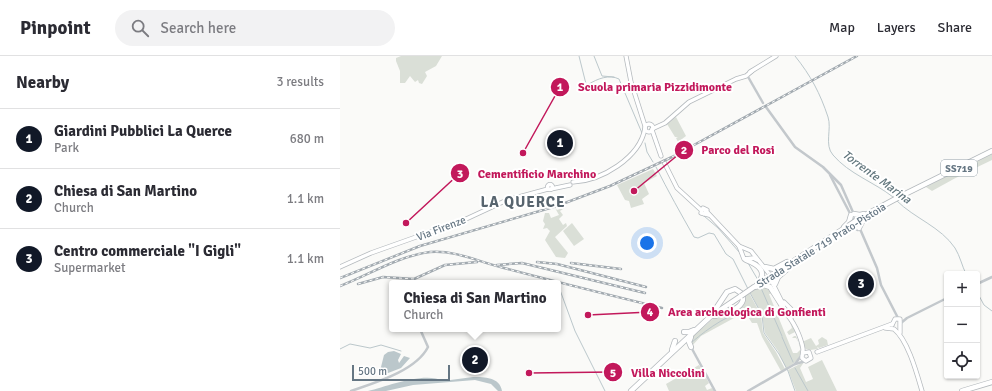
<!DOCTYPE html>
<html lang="en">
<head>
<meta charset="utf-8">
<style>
	body { margin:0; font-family:Signika,sans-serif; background:#f2f2f3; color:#2b2b33 }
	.controls { position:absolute; right:12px; bottom:12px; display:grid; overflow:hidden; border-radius:4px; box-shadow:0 1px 3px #0004 }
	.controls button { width:36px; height:36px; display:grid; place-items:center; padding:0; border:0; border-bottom:1px solid #e1e1e2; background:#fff; color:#2b2b33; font:20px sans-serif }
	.scale { position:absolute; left:12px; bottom:10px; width:98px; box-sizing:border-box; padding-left:4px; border:2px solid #657683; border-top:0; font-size:11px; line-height:14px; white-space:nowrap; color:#657683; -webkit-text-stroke:3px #fff; paint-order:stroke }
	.you { position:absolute; left:307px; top:187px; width:14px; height:14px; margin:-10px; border:3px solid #fff; border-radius:50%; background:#1a73e8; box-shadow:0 0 0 6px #1a73e833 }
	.badge { display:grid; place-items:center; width:26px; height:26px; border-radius:50%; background:#111827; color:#fff; font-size:13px; font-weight:700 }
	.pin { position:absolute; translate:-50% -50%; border:2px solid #fff; box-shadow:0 1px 4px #0006 }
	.popup { position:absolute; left:49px; top:224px; width:172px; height:52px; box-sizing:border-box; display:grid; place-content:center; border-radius:4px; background:#fff; filter:drop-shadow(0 1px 3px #0005); font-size:13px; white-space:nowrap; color:#7c7c81 }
	.popup b { font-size:15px; color:#2b2b33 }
	.popup::after { content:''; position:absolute; left:50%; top:100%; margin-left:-8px; border:8px solid transparent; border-top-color:#fff }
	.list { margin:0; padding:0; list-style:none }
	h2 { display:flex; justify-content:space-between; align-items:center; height:52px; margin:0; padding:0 16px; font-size:17px }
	h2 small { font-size:13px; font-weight:400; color:#7c7c81 }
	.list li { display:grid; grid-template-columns:26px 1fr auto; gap:12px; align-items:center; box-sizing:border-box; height:60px; padding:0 16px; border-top:1px solid #e1e1e2 }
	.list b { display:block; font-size:15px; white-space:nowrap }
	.list p { margin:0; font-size:13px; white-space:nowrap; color:#7c7c81 }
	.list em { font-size:13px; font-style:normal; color:#7c7c81 }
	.icon { flex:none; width:22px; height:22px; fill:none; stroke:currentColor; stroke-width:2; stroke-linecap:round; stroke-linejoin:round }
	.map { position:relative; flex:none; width:652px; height:335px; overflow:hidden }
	header { display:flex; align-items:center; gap:24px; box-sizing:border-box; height:56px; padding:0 20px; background:#fff; border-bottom:1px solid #e1e1e2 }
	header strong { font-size:19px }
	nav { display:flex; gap:22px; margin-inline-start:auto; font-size:14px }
	.search { width:280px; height:36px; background:#f2f2f3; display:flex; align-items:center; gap:10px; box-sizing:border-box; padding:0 14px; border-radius:22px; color:#7c7c81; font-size:15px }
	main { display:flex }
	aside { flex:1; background:#fff }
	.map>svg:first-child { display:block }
</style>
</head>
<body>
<header>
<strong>Pinpoint</strong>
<div class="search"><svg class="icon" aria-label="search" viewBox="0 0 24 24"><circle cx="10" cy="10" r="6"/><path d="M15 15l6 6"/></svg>Search here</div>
<nav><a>Map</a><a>Layers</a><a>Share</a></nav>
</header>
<main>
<aside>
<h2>Nearby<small>3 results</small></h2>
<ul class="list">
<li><span class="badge">1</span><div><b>Giardini Pubblici La Querce</b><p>Park</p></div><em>680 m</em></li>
<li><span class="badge">2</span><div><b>Chiesa di San Martino</b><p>Church</p></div><em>1.1 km</em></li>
<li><span class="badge">3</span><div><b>Centro commerciale &quot;I Gigli&quot;</b><p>Supermarket</p></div><em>1.1 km</em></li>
</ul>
</aside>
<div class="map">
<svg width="652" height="335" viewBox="0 0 652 335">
	<rect width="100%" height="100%" fill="#fafaf8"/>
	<g fill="#dadfd7">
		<polygon points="61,0 102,0 96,10 85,16 87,20 82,28 79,27 78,24 75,26 70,20 65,27 60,27 60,15 56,5 56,2"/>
		<polygon points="336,61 346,80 338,86 336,82 338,81 335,81 327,68"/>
		<path d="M652,96v8c-23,11 -39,19 -60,31l-6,-4z"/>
		<polygon points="313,113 317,120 304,127 309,138 302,143 304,148 291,152 289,145 285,144 277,129"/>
		<polygon points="226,151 220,155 223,159 219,163 223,169 226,167 227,170 215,181 228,197 225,202 216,201 205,184 210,175 207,172 203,173 205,168 203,165 205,157 209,157 211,162 219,159 215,152 217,154"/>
		<polygon points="232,167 244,183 234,190 223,175"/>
		<path d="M422,230h6l5,4 10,23 7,5 5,14 -6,3 -2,-3 5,-4 -4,-11 -6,-2 -9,-22 -4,1 24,59h4l3,-3v-5l-4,-7h-4l2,-2h2c7,16 7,23 -10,32l-8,-17 -13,-18 -3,-18 -12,-23z"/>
		<polygon points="407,233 421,259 423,277 436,296 445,313 441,315 422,281 417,267 412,267 405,256 361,280 352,290 351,282 375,261 401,250 402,236"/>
		<polygon points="482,281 487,284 488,289 479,292 477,291 478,293 470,294 466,293 462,286 471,282 476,290 479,288 478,284"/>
		<polygon points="482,304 497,335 456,335 448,314 464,306 460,312 466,326 473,323 468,311"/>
		<polygon points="359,309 369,327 365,330 367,334 372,332 374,335 329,335 326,328"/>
	</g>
	<g fill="#bbc7cb">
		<polygon points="54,295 61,298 58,304 59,307 64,300 70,302 61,312 43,319 40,315 44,299 48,296"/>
		<path d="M133,321c11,0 27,0 29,14h-4l-7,-7 -16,-4 -62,5 -27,6h-18c20,-5 57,-20 75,-10z"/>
	</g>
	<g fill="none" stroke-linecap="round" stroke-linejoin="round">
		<g stroke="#bbc7cb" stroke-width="1">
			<path d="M239,0l7,28h3c8,-5 20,-10 30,-5l23,54"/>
			<polyline points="254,0 262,20 274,21"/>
			<path d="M455,0c16,20 25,37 33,61 4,12 -4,28 5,38 16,19 41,27 60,42"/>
			<polyline points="305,87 307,96 313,106"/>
			<path d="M316,111c12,24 25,47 38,70l4,1 11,-5 5,1 12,20 7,5 15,30"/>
			<path d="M557,145c17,17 44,26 58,47 5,8 7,18 11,26"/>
			<polyline points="364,160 378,172 400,197"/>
			<polyline points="408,207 418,224"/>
			<polyline points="421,232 442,280"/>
			<polyline points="220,234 235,275 265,335"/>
			<polyline points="409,235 422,259 424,277 439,298 448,315 455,335"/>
			<polyline points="637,236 644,249 652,255"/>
			<polyline points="442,281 453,306"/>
			<path d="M352,286c18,-15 37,-29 61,-33"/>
			<polyline points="0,293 10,288 30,292 41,289 61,295"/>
			<polyline points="455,312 468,335"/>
		</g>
		<defs>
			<g id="major">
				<polyline points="286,0 291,26 305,70"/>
				<polyline points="410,16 436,0"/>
				<circle cx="309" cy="72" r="4"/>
				<polyline points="312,73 325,67 349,46 396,23 406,20 412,15"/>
				<polyline points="312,74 321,100"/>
				<polyline points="324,106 337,132 361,154"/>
				<path d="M233,126c28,-1 67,-24 72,-54"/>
				<circle cx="210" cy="131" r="2.5"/>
				<polyline points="211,133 230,129"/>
				<polyline points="367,156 399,190 411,195 430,219"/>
				<polyline points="364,158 367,154 363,152 361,157 369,159"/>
				<polyline points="399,190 404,203 413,202 417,204"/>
				<polyline points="0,211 31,197 124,164 167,144 208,133"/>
				<path d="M430,222l13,26 1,8c9,7 17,25 19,37 0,3 -1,6 -1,9l4,3 5,-3 -2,-6 -6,1"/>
				<polyline points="444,246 451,253 451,262"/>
				<polyline points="552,269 555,263 560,263 560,277"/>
				<path d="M545,272l9,1c14,11 23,45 28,62"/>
				<polyline points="477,296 552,268"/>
			</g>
			<g id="highway">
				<polyline points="514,158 520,159 524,158"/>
				<polyline points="520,162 561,140 652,95"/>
				<polyline points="504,171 509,166 511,159"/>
				<polyline points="519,172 524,162"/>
				<path d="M406,204c13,5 23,12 10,26"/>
				<polyline points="425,211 434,213 447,206"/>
				<polyline points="432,219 508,170"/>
				<polyline points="435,228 438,221 452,209"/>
				<polyline points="414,231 424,229 430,231 444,253"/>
				<polyline points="375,254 387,236 395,233 401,237"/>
				<path d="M375,260c9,-4 29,-6 28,-19"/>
				<polyline points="344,276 349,276 354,274"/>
				<polyline points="351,281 349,286 351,291"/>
				<polyline points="332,294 335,285"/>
				<polyline points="291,335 371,260 401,240"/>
				<polyline points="622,335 652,326"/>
			</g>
		</defs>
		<use href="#major" stroke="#b5babe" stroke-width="5"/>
		<use href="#highway" stroke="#b4b9bd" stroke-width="6"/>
		<g stroke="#c3c8cc" stroke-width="2.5">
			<polyline points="407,19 423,47"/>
			<polyline points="426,51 455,91 483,111 501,129 516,163"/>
			<polyline points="490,119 514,165"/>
			<polyline points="517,166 537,212 541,229 558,262"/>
			<polyline points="513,172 518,174"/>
			<polyline points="637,228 652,221"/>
			<polyline points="561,267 567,262 607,242"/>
			<polyline points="351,291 375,335"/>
			<polyline points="455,308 461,300"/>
			<path d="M11,335c23,-8 65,-20 77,-44l-8,-18"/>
			<polyline points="408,335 455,308 466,305"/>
		</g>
		<use href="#major" stroke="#fff" stroke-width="3.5"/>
		<use href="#highway" stroke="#fff" stroke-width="4.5"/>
		<defs>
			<g id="rail">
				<polyline points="197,206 217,208 306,231"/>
				<polyline points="231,207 281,213"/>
				<polyline points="157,209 182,207 305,237"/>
				<polyline points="0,222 80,190 217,150 270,130 332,101 517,0"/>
				<polyline points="18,228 43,221 74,223 105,209 137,206"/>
				<path d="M0,230c29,-11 58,-30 90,-34 26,-2 49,10 74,16 52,14 105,27 158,40"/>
			</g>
		</defs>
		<use href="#rail" stroke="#a2aab0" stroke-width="2.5"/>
		<use href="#rail" stroke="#fff" stroke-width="1" stroke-dasharray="3" stroke-linecap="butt"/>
		<defs>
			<g id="highway-bridge">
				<polyline points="508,170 520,162"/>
				<polyline points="427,222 432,219"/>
				<polyline points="401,240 414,231"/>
			</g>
		</defs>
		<use href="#highway-bridge" stroke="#b4b9bd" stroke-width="6" stroke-linecap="butt"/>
		<use href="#highway-bridge" stroke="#fff" stroke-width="4.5"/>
	</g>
	<g text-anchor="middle" stroke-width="4" stroke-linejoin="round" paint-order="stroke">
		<rect fill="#fff" stroke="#939fa8" stroke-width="1" x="601" y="104" width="36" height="16" rx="3"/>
		<g font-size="10" font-weight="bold" fill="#657683">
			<text x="619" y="116">SS719</text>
		</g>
		<g font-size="11" fill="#657683" stroke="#fff">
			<text transform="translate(101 172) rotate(-21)" y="4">Via Firenze</text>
			<text transform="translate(481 189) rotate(-32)" y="4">Strada Statale 719 Prato-Pistoia</text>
		</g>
		<g font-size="12" font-style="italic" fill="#60757c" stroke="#fff">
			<text transform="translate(537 121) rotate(36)" y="4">Torrente Marina</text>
		</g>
		<g font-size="15" font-weight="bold" letter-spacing="1" fill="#57646e" stroke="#fff">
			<text x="183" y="151">LA QUERCE</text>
		</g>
	</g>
	<path fill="none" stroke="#c2185b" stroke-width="1.5" d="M183 97L220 31M294 135L344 94M66 167L120 117M248 259L310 256M189 317L273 316"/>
	<g fill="#c2185b" stroke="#fff" stroke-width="1.5">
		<circle cx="183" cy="97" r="4"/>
		<circle cx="294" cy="135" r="4"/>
		<circle cx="66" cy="167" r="4"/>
		<circle cx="248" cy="259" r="4"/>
		<circle cx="189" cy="317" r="4"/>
		<circle cx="220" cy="31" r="10"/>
		<circle cx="344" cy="94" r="10"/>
		<circle cx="120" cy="117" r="10"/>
		<circle cx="310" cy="256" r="10"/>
		<circle cx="273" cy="316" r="10"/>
	</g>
	<g font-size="12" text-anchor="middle" font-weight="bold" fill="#fff">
		<text x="220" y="35">1</text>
		<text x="344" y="98">2</text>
		<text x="120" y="122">3</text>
		<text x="310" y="260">4</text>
		<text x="273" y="321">5</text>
	</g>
	<g font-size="12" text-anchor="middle" font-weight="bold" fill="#c2185b" stroke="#fff" stroke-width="4" stroke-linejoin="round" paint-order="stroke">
		<text x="315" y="35">Scuola primaria Pizzidimonte</text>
		<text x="398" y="98">Parco del Rosi</text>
		<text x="197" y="122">Cementificio Marchino</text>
		<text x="407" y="260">Area archeologica di Gonfienti</text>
		<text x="328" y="321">Villa Niccolini</text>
	</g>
</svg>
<div class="controls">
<button>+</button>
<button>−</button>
<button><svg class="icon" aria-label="locate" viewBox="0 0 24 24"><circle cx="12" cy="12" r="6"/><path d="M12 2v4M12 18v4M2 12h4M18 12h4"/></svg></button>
</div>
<div class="scale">500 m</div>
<div class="you"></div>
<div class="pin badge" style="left:220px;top:87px">1</div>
<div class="pin badge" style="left:135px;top:304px">2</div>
<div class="popup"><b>Chiesa di San Martino</b>Church</div>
<div class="pin badge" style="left:521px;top:228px">3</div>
</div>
</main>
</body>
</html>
